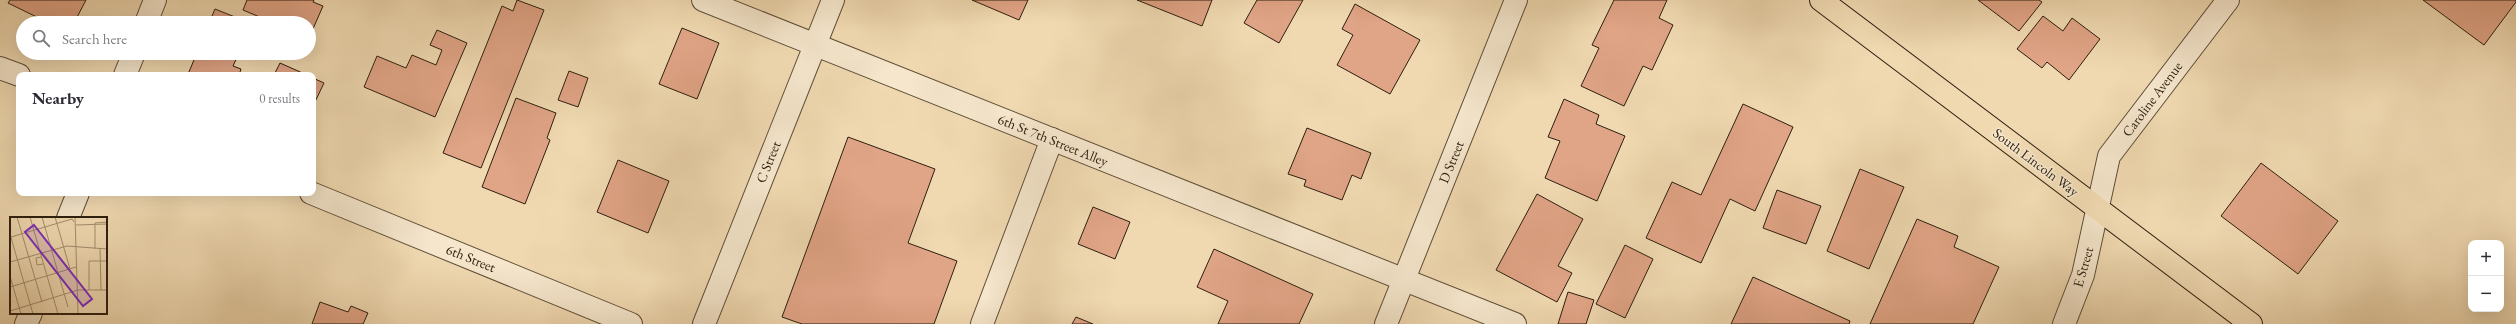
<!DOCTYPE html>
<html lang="en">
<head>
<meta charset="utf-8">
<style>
	body { margin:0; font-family:"EB Garamond",serif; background:#f2f2f3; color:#2b2b33 }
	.controls { position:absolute; right:12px; bottom:12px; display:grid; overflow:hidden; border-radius:8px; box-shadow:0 4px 16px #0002 }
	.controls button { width:36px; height:36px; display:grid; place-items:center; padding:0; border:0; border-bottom:1px solid #e1e1e2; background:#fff; color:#2b2b33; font:20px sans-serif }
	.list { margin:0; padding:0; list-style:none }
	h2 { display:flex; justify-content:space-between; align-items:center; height:52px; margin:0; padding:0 16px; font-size:17px }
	h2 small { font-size:13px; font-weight:400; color:#7c7c81 }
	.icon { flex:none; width:22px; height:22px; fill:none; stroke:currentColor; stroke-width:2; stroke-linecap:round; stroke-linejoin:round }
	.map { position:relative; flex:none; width:2516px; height:324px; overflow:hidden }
	.search { position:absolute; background:#fff; box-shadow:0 4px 16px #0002; left:16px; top:16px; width:300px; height:44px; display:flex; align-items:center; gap:10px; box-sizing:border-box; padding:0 14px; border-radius:22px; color:#7c7c81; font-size:15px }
	.panel { position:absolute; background:#fff; box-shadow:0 4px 16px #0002; left:16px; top:72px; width:300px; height:124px; border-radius:8px }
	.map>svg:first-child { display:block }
</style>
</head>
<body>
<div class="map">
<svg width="2516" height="324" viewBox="0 0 2516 324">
	<rect width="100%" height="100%" fill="#f0d9b1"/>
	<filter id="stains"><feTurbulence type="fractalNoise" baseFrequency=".005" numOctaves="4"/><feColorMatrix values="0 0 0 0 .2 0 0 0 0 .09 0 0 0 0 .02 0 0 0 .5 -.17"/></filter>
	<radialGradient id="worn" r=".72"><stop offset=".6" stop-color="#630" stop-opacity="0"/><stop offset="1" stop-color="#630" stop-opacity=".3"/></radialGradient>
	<g fill="#e0a486" stroke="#2d1f0f">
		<polygon points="10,0 86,0 74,23 49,23 8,3"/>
		<polygon points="247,0 314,0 313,2 323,6 309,38 309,23 274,23 243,10"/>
		<polygon points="517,0 544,10 481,168 443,153 502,6 513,11"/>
		<polygon points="972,0 1028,0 1019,20"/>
		<polygon points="1137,0 1212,0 1202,26"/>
		<polygon points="1257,0 1303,0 1279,43 1244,23"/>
		<polygon points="1614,0 1667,0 1659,18 1673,25 1652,70 1643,66 1624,106 1581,86 1599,48 1592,45"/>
		<polygon points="1978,0 2039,0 2042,2 2019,31"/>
		<polygon points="2423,0 2516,0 2516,2 2484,45"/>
		<polygon points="1355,4 1420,40 1390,94 1337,65 1353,35 1342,29"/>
		<polygon points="215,9 250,23 209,23"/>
		<polygon points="2043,16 2063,31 2072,18 2100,39 2069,80 2047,62 2042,68 2017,49"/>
		<polygon points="682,28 719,43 697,99 659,84"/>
		<polygon points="437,30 467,43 435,117 364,87 377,56 406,68 412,55 436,65 442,50 430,45"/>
		<polygon points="197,53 239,53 233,66 241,69 239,75 188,74"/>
		<polygon points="280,63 307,75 274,75"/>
		<polygon points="569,71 588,78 578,107 558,100"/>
		<polygon points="313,78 324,83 313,106"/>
		<polygon points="516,98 556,113 547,138 550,140 525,204 482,187"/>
		<polygon points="1564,99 1599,115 1596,124 1625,136 1597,201 1545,178 1560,141 1548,137"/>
		<polygon points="1743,104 1793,127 1755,211 1730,199 1701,263 1646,238 1672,182 1701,195"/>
		<polygon points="1307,128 1371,153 1361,179 1352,175 1342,200 1304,186 1306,180 1288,174"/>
		<polygon points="848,137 935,169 908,243 957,261 934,324 802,324 782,317"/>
		<polygon points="618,160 669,181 648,233 597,212"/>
		<polygon points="2261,163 2338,221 2298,274 2221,216"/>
		<polygon points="1860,169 1904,187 1869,269 1827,251"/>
		<polygon points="1777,190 1821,206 1806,244 1763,228"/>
		<polygon points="1537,194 1583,219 1558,266 1572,273 1557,302 1496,270"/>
		<polygon points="1093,207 1130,222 1115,259 1078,244"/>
		<polygon points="1917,219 1958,236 1954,247 1999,267 1973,324 1870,324"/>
		<polygon points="1625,245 1653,259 1625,318 1596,304"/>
		<polygon points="1214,249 1313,294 1299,324 1218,324 1228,301 1197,287"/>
		<polygon points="1753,277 1850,321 1849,324 1731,324"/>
		<polygon points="1568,292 1594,300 1586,324 1558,324"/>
		<polygon points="320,302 348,312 351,306 368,313 363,324 312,324"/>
		<polygon points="1076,317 1093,324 1072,324"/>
	</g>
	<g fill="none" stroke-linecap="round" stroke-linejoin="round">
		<defs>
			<g id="minor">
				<polyline points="703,0 1515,324"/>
				<polyline points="146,23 155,0"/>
				<polyline points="0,68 19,75"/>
				<polyline points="125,75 134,53"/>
				<polyline points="311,193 631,324"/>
				<polyline points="68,218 78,193"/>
				<polyline points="26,324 31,313"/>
				<polyline points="704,324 833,0"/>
				<polyline points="982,324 1052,139"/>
				<polyline points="1386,324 1516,0"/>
				<polyline points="2064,324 2083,275 2109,156 2228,0"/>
			</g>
			<polyline id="major" points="1821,0 2251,324"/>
		</defs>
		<use href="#minor" stroke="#5e4e38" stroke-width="24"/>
		<use href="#major" stroke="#2d1f0f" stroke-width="24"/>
		<use href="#minor" stroke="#f5e6cc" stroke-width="22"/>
		<use href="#major" stroke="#f0d9b1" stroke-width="22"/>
	</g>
	<g text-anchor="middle" stroke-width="3" stroke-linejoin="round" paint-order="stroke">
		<g font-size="14" fill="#2d1f0f" stroke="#f5e6cc">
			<text transform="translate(2152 99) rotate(-53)" y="5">Caroline Avenue</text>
			<text transform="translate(1053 140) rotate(22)" y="5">6th St 7th Street Alley</text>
			<text transform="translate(768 162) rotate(-68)" y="5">C Street</text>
			<text transform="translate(1451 162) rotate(-68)" y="5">D Street</text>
			<text transform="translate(2036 162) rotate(37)" y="5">South Lincoln Way</text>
			<text transform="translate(471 258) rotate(22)" y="5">6th Street</text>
			<text transform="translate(2083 267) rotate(-74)" y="5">E Street</text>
		</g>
	</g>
	<g transform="translate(10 217)">
		<rect width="97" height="97" fill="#f0d9b1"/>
		<path fill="none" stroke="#a28f70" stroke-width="1" d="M7,0l25,85M20,0l28,97M32,0l26,90M45,0l15,52M65,0l3,97M66,8l31,-1M0,17l23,80M1,20l61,-18 2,3M85,32v-26l12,-1M90,32l1,41M31,40l-5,1 1,7 6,-1M0,45l57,-16 40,3M0,59l11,38M0,70l66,-20M79,73v-29h18M0,94l68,-21h29"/>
		<path fill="#7b2cbf" fill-opacity="0.15" stroke="#7b2cbf" stroke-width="2" d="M24,8l58,74 -9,7 -58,-74z"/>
		<rect width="97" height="97" fill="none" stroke="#2d1f0f" stroke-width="2"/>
	</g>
	<rect width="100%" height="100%" filter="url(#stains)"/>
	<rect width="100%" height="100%" fill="url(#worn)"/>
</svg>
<div class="controls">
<button>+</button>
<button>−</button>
</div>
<div class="search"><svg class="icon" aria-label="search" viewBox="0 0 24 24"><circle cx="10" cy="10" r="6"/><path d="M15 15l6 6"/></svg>Search here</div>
<section class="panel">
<h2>Nearby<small>0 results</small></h2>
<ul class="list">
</ul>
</section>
</div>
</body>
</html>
